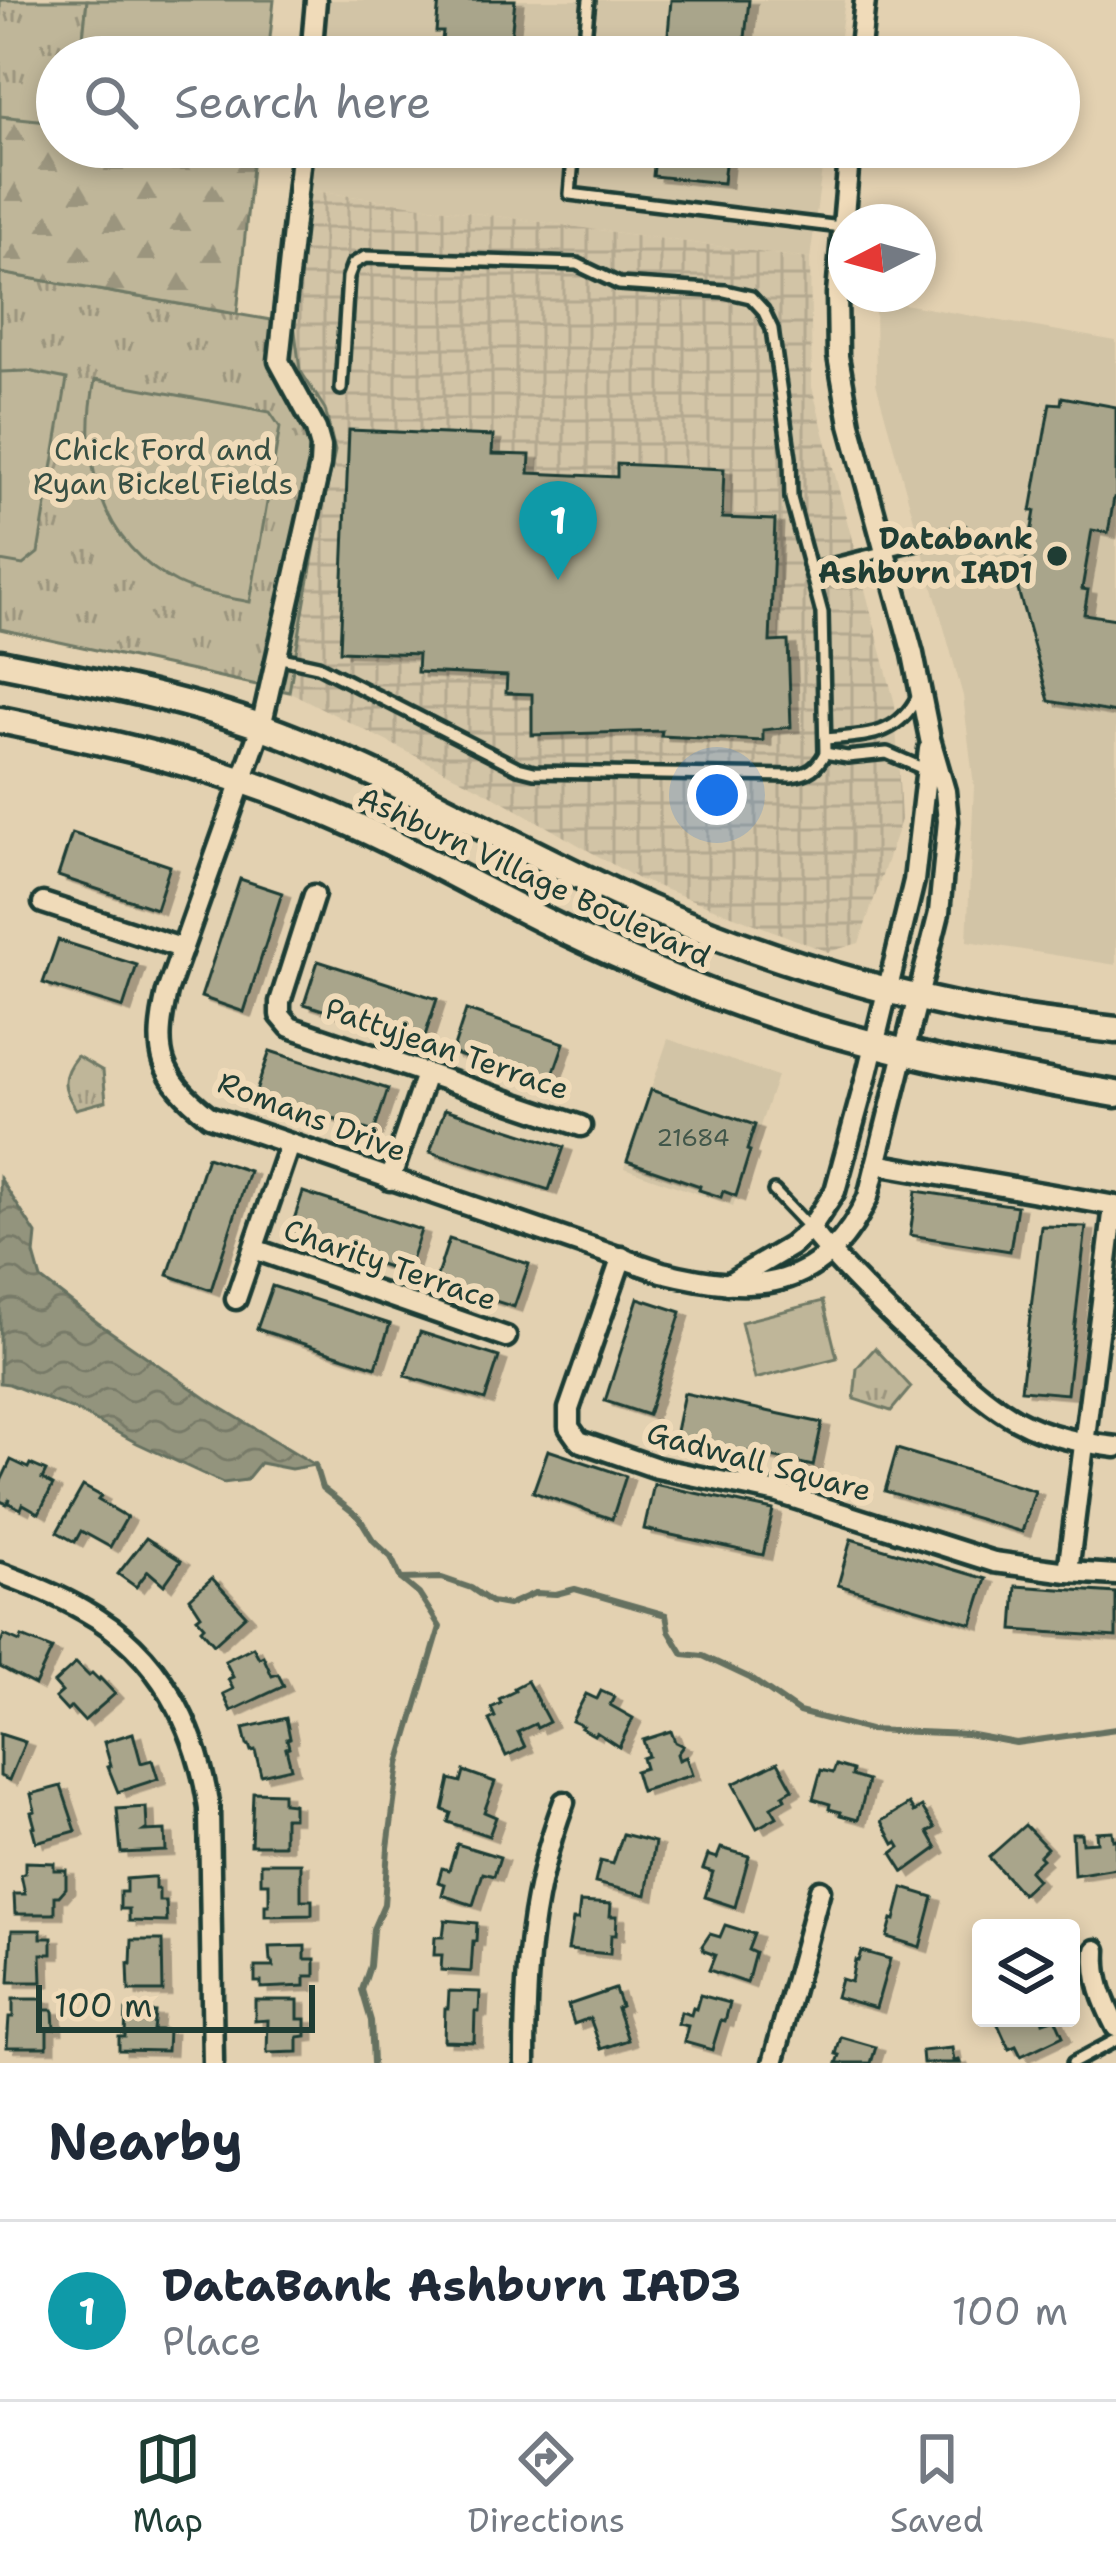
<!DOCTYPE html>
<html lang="en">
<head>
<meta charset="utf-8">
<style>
	body { margin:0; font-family:"Shantell Sans",sans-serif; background:#f6f6f7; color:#1f2937 }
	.controls { position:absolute; right:36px; bottom:36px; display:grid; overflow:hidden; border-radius:12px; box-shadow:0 6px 18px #0003 }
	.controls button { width:108px; height:108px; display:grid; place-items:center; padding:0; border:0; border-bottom:3px solid #e0e1e3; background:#fff; color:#1f2937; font:60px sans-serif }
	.compass { position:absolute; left:828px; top:204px; width:108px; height:108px; border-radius:50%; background:#fff; box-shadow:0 6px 18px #0003; rotate:264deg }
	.scale { position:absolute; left:36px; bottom:30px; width:279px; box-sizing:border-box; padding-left:12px; border:6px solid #1f3d34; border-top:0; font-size:33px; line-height:42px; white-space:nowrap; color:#1f3d34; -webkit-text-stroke:9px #f0dbb9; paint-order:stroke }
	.you { position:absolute; left:717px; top:795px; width:42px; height:42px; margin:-30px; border:9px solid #fff; border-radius:50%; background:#1a73e8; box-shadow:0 0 0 18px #1a73e833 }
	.badge { display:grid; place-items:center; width:78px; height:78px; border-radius:50%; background:#1f3d34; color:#fff; font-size:39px; font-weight:700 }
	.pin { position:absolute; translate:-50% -99px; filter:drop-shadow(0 3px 6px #0008) }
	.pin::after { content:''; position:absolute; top:63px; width:42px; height:36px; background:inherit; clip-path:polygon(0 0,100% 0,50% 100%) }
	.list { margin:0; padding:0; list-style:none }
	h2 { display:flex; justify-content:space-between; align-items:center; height:156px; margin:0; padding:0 48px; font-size:51px }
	h2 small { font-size:39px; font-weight:400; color:#747a83 }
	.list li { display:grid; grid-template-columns:78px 1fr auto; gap:36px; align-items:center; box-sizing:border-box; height:180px; padding:0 48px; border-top:3px solid #e0e1e3 }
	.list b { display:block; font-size:45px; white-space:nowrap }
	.list p { margin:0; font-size:39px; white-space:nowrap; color:#747a83 }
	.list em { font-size:39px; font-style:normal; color:#747a83 }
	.icon { flex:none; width:66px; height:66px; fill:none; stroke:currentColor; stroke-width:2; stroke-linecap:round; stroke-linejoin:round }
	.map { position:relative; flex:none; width:1116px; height:2063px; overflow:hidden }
	.search { position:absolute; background:#fff; box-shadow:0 6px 18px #0003; left:36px; right:36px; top:36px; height:132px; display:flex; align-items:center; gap:30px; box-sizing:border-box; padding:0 42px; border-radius:66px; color:#747a83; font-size:45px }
	.sheet { height:336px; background:#fff }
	nav { display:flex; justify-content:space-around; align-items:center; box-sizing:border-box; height:168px; border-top:3px solid #e0e1e3; background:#fff; font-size:33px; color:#747a83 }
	nav a { display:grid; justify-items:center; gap:6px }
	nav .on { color:#1f3d34 }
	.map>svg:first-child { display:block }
</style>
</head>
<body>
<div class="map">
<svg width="1116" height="2063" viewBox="0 0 1116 2063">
	<defs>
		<pattern id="industrial-grid" width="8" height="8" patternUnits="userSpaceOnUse" patternTransform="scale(3)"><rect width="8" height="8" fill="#d2c4a6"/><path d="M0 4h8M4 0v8" fill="none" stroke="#b4a990"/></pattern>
		<pattern id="grass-tufts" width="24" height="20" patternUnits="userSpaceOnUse" patternTransform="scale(3)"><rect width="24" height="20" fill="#bfb699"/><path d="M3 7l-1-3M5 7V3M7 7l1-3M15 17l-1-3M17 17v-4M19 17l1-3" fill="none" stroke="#9b957e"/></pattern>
		<pattern id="forest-firs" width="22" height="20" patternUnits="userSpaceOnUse" patternTransform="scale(3)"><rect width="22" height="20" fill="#bfb699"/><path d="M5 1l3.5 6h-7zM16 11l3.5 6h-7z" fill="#9b957e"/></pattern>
		<pattern id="water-waves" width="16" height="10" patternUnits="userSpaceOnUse" patternTransform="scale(3)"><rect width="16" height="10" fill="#93947d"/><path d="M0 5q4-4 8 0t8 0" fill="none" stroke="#777a67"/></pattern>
		<filter id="shadow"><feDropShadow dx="8" dy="4.5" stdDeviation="0" flood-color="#0004"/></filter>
	</defs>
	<rect width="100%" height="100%" fill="#e3d1b1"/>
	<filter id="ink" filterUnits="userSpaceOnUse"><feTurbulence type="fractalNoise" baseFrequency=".00833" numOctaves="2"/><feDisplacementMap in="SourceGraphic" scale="24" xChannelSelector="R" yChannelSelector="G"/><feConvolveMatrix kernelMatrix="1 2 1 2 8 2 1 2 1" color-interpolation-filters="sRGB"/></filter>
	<g filter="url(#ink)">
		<g fill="#d2c4a6">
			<polygon points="327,0 845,0 837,57 321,57"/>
			<polygon points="311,147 825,147 810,259 307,190"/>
			<polygon points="875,299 1116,341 1116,965 967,941 974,786 963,696 876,383"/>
			<polygon points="668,1039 777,1076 733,1206 624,1168"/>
		</g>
		<polygon fill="url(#industrial-grid)" points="307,190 810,259 812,387 895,704 901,820 859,943 828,952 638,879 488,793 290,692 316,539 335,451 325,409 300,370 294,324"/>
		<g fill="url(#grass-tufts)" stroke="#6f7a66" stroke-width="3">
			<polygon points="0,0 87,0 81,57 57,57 57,122 0,116"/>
			<polygon points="0,273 294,324 300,370 325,409 335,451 316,539 289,692 0,629"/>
			<path d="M77,1056l26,15 3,30 -30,8c-14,-20 -16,-33 1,-53z"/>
			<polygon points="875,1348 911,1387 891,1411 854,1399 857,1368"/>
		</g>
		<polygon fill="url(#forest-firs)" stroke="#6f7a66" stroke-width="3" points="0,117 57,123 57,147 254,147 237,314 0,273"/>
		<g fill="#bfb699" stroke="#6f7a66" stroke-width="3">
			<polygon points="87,0 274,0 268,57 81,57"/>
			<polygon points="28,371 67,379 38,553 23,565 0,561 0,372"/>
			<path d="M95,380l175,32 10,15 -30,175c-25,-5 -50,-8 -73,-19 -78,-40 -98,-123 -82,-203z"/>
			<polygon points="823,1301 837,1358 755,1379 741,1322"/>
		</g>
		<polygon fill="url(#water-waves)" stroke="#657160" stroke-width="3" points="0,1178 36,1234 34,1254 41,1279 98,1323 210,1401 315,1465 291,1469 260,1463 246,1480 223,1483 137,1443 77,1411 9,1384 0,1383"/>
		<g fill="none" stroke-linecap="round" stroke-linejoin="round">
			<g stroke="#657160" stroke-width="6">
				<polyline points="315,1465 322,1488 359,1517 373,1540 391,1557 401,1579 419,1594 440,1627 399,1764 388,1848 384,1904 373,1929 370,1966 362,1990 371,2021 373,2063"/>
				<polyline points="401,1579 442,1578 471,1588 491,1602 508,1605 535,1593 556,1594 575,1589 666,1615 669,1631 683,1654 703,1656 750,1678 799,1712 869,1730 967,1734 1016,1743 1116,1729"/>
			</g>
		</g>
		<g fill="#a9a58b" stroke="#1f3d34" stroke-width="3" filter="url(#shadow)">
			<polygon points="439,0 515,0 509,57 440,57 443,32 436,32"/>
			<polygon points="671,0 749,0 743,57 666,57"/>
			<polygon points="656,147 727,147 723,183 653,176"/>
			<polygon points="1062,397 1116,407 1116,499 1114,498 1108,533 1092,530 1082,589 1088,590 1084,614 1116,619 1116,713 1049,701 1018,590 1020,579 1023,579 1035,511 1031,511 1050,403 1061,404"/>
			<polygon points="349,430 493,436 492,454 530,455 529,473 617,477 617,464 724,469 722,518 775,520 770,642 788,641 791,727 763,730 763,741 661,736 662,731 532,735 532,694 506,693 507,676 417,672 418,654 340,651"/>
			<polygon points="72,833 170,866 156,909 58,876"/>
			<polygon points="240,879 282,893 244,1012 201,997"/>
			<polygon points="58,940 137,965 123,1008 43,983"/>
			<polygon points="318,961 437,999 423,1042 304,1004"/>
			<polygon points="466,1010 564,1043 549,1086 452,1053"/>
			<polygon points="270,1051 388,1089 374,1132 255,1094"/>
			<polygon points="651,1090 755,1125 747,1150 750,1151 736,1196 723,1191 721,1197 699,1190 700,1186 627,1161"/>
			<polygon points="445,1109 564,1147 549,1190 430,1152"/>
			<polygon points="207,1157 249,1171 211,1290 168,1275"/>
			<polygon points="916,1191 1017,1206 1010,1251 910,1235"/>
			<polygon points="303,1192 421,1230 407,1273 289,1235"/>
			<polygon points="1041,1226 1086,1227 1067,1394 1021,1390"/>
			<polygon points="449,1239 529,1264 514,1307 435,1282"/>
			<polygon points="272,1286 390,1324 376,1367 257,1329"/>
			<polygon points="638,1298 681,1312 648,1415 605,1401"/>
			<polygon points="420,1332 499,1357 485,1400 405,1376"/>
			<polygon points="684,1393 822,1423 813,1466 675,1436"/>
			<polygon points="897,1449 1035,1491 1022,1532 885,1491"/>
			<polygon points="548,1450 626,1476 612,1519 533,1492"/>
			<polygon points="11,1460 28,1468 30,1464 46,1471 42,1479 53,1485 39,1513 23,1504 21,1509 9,1503 10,1498 7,1504 0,1501 0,1483"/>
			<polygon points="654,1484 773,1510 763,1555 644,1529"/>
			<polygon points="83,1486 101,1496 98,1500 127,1517 110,1547 81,1531 75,1542 57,1532"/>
			<polygon points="146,1538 181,1561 164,1585 148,1571 136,1587 118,1574"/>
			<polygon points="851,1539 986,1579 972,1624 838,1585"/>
			<polygon points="212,1578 246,1615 214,1644 201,1629 204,1626 197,1618 201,1615 190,1598"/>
			<polygon points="1016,1586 1116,1593 1116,1637 1013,1630"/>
			<polygon points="4,1635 20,1642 22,1637 52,1649 35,1685 0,1667 0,1644"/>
			<polygon points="253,1647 259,1658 263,1656 272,1676 278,1674 284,1686 231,1711 223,1694 233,1689 228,1679 233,1677 225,1661"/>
			<polygon points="76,1663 89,1676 92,1673 99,1680 100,1678 115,1694 84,1721 71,1707 67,1711 55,1698 62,1692 54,1683"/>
			<polygon points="527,1681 549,1722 537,1728 535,1724 518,1732 525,1747 506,1756 489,1720 495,1717 491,1708 501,1703 499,1699 515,1691 514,1688"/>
			<polygon points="601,1691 614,1697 610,1705 633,1718 619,1747 596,1732 594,1735 581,1728 583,1726 572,1721 586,1694 597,1699"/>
			<polygon points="286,1718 290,1738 287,1739 289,1747 286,1748 291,1768 261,1775 255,1750 251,1751 249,1745 247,1745 243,1728"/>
			<polygon points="671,1731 675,1742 683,1746 677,1754 679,1760 686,1757 692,1775 641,1791 635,1771 645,1768 642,1758 648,1756 643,1740"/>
			<polygon points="133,1733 141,1763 152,1760 158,1779 118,1792 108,1767 111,1766 104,1742"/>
			<polygon points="0,1734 25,1742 9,1780 0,1776"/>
			<polygon points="778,1762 793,1789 783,1795 785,1799 771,1807 777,1817 757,1828 733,1784"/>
			<polygon points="836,1765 853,1770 852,1776 868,1781 858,1820 840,1815 841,1812 829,1809 830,1804 813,1799 821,1770 833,1773"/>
			<polygon points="464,1771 495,1782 484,1812 496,1817 489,1836 448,1822 451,1813 443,1810 450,1779 461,1782"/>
			<polygon points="61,1786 76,1831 36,1842 32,1827 35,1827 31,1812 35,1811 31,1794"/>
			<polygon points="253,1792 283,1793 283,1803 293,1804 293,1818 284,1818 284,1845 251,1845"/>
			<polygon points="909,1804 914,1812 922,1807 935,1828 928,1832 937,1848 904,1872 892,1853 900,1847 897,1842 894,1844 882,1821"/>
			<polygon points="146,1807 147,1829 144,1831 165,1830 166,1851 121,1853 117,1809"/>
			<polygon points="1025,1825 1047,1848 1039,1856 1042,1859 1029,1871 1037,1880 1022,1894 989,1857"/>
			<polygon points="1112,1831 1113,1840 1116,1839 1116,1868 1074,1875 1072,1833 1081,1833 1082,1843 1097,1842 1096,1832"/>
			<polygon points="623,1834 655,1842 646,1895 595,1883 600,1861 613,1864"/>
			<polygon points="457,1844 500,1857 494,1876 483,1873 473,1905 442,1895 445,1884 438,1882 442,1868 449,1870"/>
			<polygon points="721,1848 749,1856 735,1907 705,1897 713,1872 703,1869 708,1855 717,1858"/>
			<polygon points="25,1862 54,1863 54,1870 66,1870 66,1888 59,1896 55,1896 55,1914 15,1914 14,1894 25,1894 21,1875 25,1873"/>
			<polygon points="261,1863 301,1863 301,1900 312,1900 312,1915 265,1916 265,1905 269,1905 269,1883 261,1883"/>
			<polygon points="151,1877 155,1877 155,1889 159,1889 159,1901 166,1901 167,1922 129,1921 129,1909 120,1909 120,1892 126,1892 126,1879"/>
			<polygon points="903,1888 933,1897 920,1947 887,1937 892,1919 895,1920"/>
			<polygon points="580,1902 611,1904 610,1916 617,1916 616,1935 611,1935 610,1954 568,1950 573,1920 578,1920"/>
			<polygon points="445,1920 477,1923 476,1941 473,1941 471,1972 441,1970 442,1955 434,1955 435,1937 443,1937"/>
			<polygon points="725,1925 754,1934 748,1950 755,1953 747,1983 709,1970 715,1955 704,1951 702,1946 710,1934 720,1937"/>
			<polygon points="12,1930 41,1930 41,1938 52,1938 52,1954 41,1954 42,1982 9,1982"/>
			<polygon points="132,1940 162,1940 163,1991 129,1991 128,1963 131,1964"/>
			<polygon points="305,1946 305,1959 315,1959 315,1976 305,1976 305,1986 261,1988 261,1982 255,1982 255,1967 273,1967 272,1961 270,1961 269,1947"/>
			<polygon points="861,1951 890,1959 876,2008 836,1997 841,1979 851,1982 855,1960 858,1961"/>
			<polygon points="615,1989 621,2006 617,2008 628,2040 601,2049 590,2018 574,2024 568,2005"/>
			<polygon points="449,1991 480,1992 479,2012 475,2012 474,2042 444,2041 445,2008 448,2008"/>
			<polygon points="700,1995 730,2003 725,2021 721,2020 712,2050 684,2042 688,2026 678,2024 681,2012 691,2015 693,2008 696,2009"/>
			<polygon points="13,1999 44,1999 44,2010 53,2010 54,2029 47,2029 47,2047 7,2047 9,2017 13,2017"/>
			<polygon points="255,2000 298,2000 298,2019 306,2019 306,2036 298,2037 298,2052 267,2053 268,2020 255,2021"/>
			<polygon points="126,2011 155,2012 153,2030 168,2030 167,2051 119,2050 119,2037 125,2037"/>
			<polygon points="1000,2018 1042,2018 1043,2022 1055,2018 1063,2036 1021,2056 1016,2046 1009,2049 996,2020"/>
			<polygon points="841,2037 876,2047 871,2063 837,2063 840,2055 836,2054"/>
			<polygon points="952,2048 954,2061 959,2060 960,2063 923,2063 922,2051"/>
		</g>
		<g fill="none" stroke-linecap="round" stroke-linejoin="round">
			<defs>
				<g id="lane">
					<polyline points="583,57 589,0"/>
					<polyline points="574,147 570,194 841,227"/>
					<polyline points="810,570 962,532"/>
					<path d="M277,657l41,9 200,102 16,4 257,4c18,-2 26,-8 34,-23l-3,-140 -31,-115 -1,-40 -18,-129 -9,-19 -12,-13 -26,-6 -106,-7 -42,-20 -212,-7 -12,7 -5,13 -7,112"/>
					<path d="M826,739c42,-4 71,-2 92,-43"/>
					<polyline points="825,753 847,757 887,753 924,769"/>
					<polyline points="774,1191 810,1229"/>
					<polyline points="1073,2063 1116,2040"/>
				</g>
				<g id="street">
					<polyline points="311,57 316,0"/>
					<polyline points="859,57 865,0"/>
					<path d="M302,147l-23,214 37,68 5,18 -1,18 -59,262 -94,265c-14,61 -8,85 42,124l453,156c92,23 162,21 206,-75l71,-284 9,-92 -3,-30 -15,-52 -17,-85 -63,-230 -12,-68 -1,-62 13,-147"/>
					<polyline points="314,895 280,1002 280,1015 290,1027 581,1126"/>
					<polyline points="43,903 181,948"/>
					<polyline points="876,1164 1116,1206"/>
					<polyline points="390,1180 426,1074"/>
					<path d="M810,1229c40,48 86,92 133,134 23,20 47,42 74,57 31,17 65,23 99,27"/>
					<polyline points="254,1249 506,1337"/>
					<polyline points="622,1257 569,1409 569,1427 579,1441 657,1468 778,1493 994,1562 1068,1572 1116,1575"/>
					<polyline points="727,1284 791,1246 810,1229 835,1191 866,1078 914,881 929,749"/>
					<polyline points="236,1299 289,1145"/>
					<polyline points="1068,1572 1114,1206"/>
					<path d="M0,1573c29,11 58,22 85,38 74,41 113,117 124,198l4,254"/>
					<path d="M1096,1950c-2,29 7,51 20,77"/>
					<path d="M525,2063c0,-95 5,-171 39,-261"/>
					<polyline points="773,2063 820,1890"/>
				</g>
				<g id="secondary">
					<path d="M0,663c89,18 179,34 265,65 134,49 256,124 386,181 108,47 223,82 339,104 41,8 84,12 126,17"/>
					<path d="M0,720c117,24 221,47 332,95 64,27 125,62 187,93 62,32 126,60 191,85 130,49 269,78 406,101"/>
				</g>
			</defs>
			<use href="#lane" stroke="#1f3d34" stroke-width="18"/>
			<use href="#street" stroke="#1f3d34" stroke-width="27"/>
			<use href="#secondary" stroke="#1f3d34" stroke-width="33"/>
			<use href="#lane" stroke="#f0dbb9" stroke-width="9"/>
			<use href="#street" stroke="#f0dbb9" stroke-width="18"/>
			<use href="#secondary" stroke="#f0dbb9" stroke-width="24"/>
		</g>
	</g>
	<circle fill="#1f3d34" stroke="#f0dbb9" stroke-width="4.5" cx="1057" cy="556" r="12"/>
	<g text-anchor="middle" stroke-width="12" stroke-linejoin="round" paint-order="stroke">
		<g font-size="24" fill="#42574a">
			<text x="693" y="1146">21684</text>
		</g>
		<g font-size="30" fill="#374f43" stroke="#f0dbb9">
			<text x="163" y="460">Chick Ford and<tspan x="163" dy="34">Ryan Bickel Fields</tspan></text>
		</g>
		<g font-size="30" font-weight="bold" fill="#1f3d34" stroke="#f0dbb9" text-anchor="end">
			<text x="1033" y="549">Databank<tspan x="1033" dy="34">Ashburn IAD1</tspan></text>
		</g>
		<g font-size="30" fill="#1f3d34" stroke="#f0dbb9">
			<text transform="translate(534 877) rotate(25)" y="10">Ashburn Village Boulevard</text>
			<text transform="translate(447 1049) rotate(19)" y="10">Pattyjean Terrace</text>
			<text transform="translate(312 1117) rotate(21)" y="10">Romans Drive</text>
			<text transform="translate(390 1265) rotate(19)" y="10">Charity Terrace</text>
			<text transform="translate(759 1462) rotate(15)" y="10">Gadwall Square</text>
		</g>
	</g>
</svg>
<div class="controls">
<button><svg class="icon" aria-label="layers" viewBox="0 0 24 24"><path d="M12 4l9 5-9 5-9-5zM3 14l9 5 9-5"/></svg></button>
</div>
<svg class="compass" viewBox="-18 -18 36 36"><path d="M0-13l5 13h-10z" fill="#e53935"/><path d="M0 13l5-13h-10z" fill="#747a83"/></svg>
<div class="scale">100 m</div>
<div class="you"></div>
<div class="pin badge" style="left:558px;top:580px;background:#0f9aa8">1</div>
<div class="search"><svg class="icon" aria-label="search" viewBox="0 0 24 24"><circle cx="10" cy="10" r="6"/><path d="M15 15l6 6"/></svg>Search here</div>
</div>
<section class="sheet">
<h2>Nearby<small></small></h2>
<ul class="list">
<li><span class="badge" style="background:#0f9aa8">1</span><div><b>DataBank Ashburn IAD3</b><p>Place</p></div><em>100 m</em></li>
</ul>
</section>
<nav>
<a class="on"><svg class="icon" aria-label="map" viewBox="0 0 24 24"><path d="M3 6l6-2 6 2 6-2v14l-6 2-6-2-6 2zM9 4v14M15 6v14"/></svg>Map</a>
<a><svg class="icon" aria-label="directions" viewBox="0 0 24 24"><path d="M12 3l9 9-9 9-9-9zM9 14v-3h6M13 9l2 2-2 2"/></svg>Directions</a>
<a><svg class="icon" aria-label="saved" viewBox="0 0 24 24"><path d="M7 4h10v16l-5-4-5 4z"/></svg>Saved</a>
</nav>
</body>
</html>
